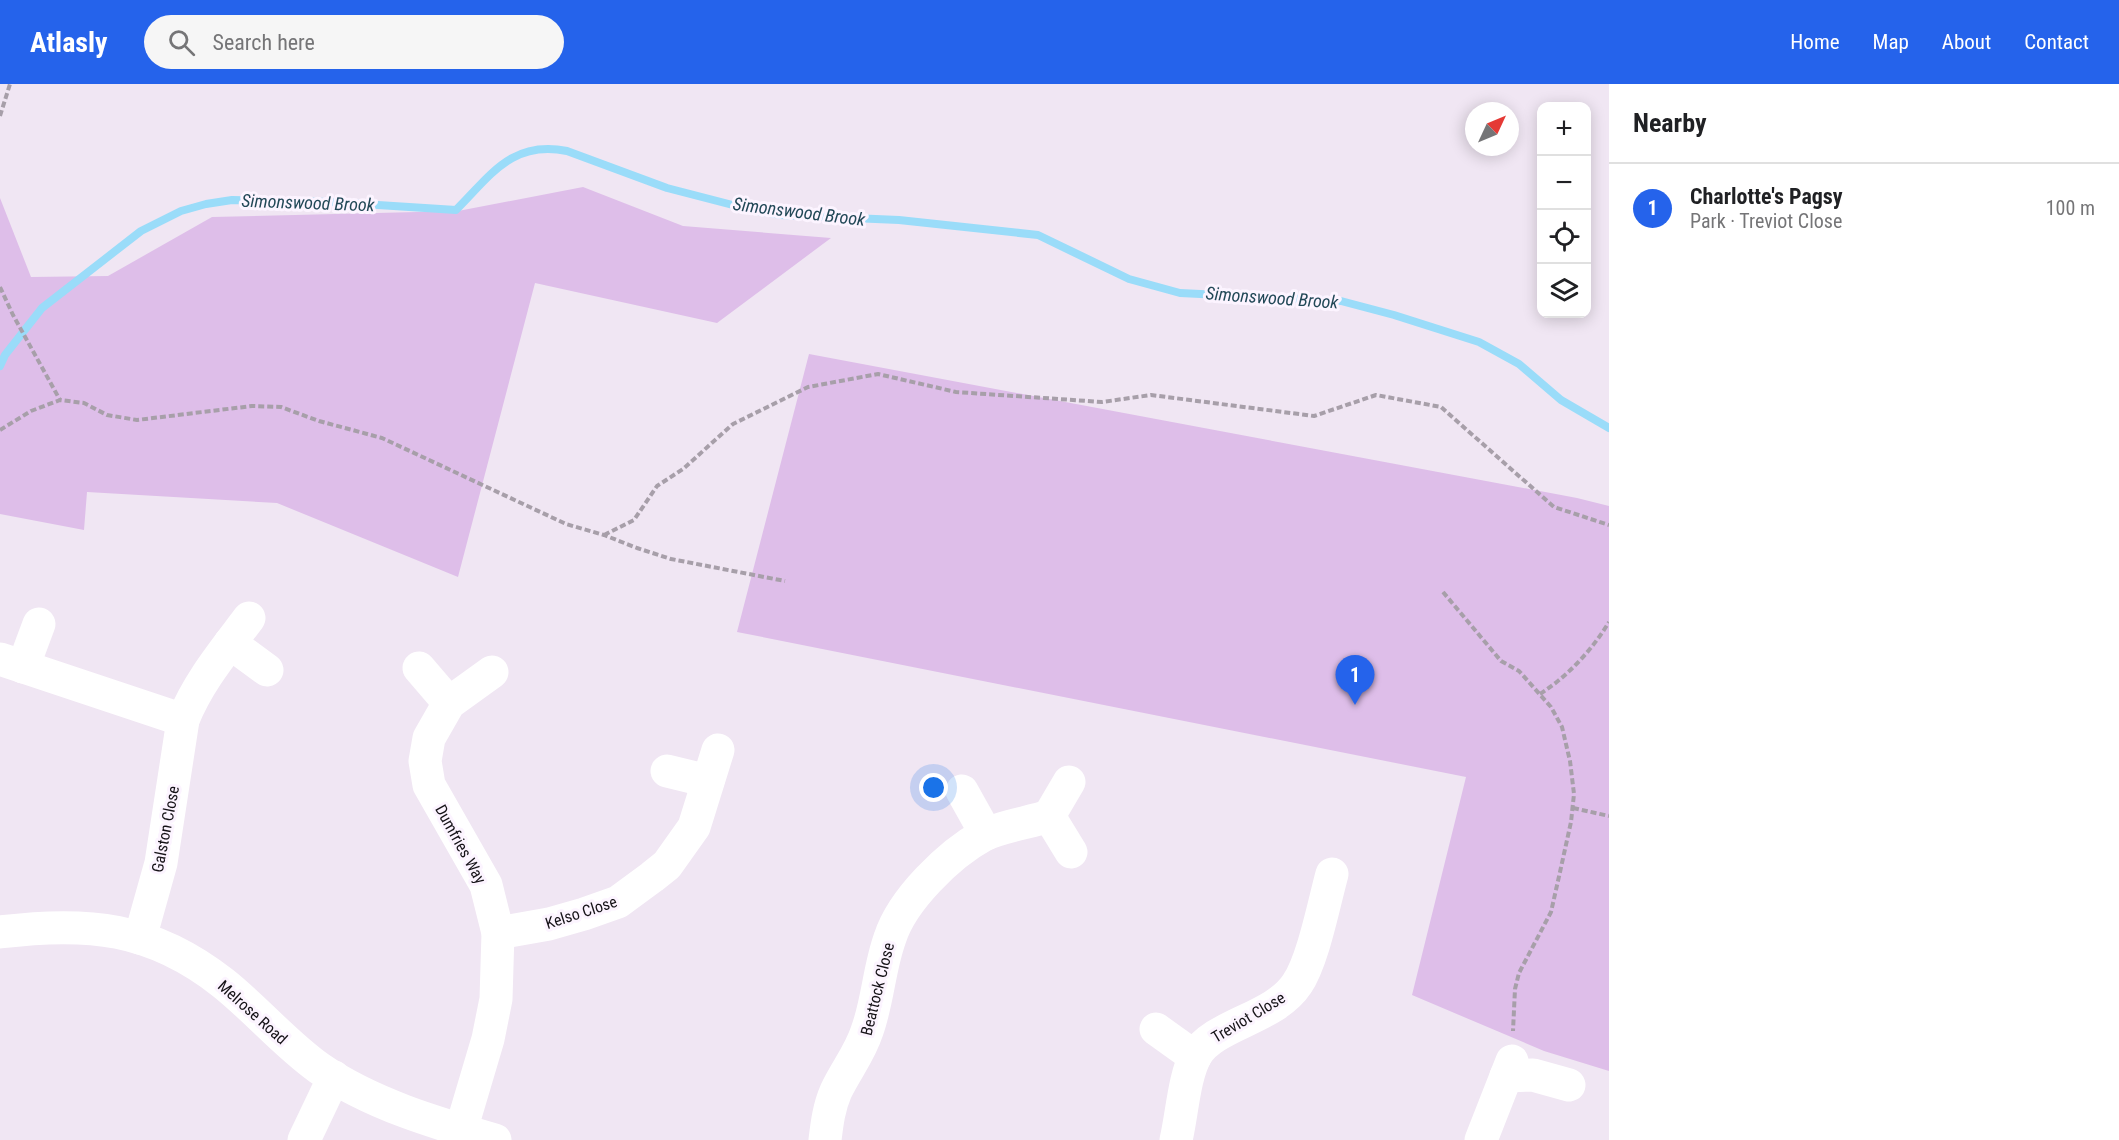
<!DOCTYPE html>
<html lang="en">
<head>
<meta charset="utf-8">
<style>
	body { margin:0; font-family:"Roboto Condensed",sans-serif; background:#f6f6f6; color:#202124 }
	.controls { position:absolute; right:18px; top:18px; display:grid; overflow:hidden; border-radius:12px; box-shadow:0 3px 15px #0003 }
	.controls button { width:54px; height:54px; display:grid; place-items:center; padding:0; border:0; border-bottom:2px solid #e0e0e0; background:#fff; color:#202124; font:30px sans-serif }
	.compass { position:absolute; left:1465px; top:18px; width:54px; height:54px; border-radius:50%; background:#fff; box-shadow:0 3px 15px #0003; rotate:46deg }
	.you { position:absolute; left:934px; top:704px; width:21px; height:21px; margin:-15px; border:4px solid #fff; border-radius:50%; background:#1a73e8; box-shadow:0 0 0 9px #1a73e833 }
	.badge { display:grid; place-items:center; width:39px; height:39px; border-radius:50%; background:#2563eb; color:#fff; font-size:20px; font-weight:700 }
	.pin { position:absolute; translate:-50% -50px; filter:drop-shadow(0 2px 3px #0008) }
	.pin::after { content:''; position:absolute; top:32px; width:21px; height:18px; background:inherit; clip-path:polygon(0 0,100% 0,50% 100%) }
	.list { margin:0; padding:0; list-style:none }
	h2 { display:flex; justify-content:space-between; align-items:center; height:78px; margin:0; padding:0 24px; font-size:26px }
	h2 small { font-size:20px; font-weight:400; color:#757577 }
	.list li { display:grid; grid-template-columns:39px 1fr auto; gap:18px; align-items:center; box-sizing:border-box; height:90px; padding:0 24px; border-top:2px solid #e0e0e0 }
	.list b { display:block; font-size:22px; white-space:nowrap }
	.list p { margin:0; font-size:20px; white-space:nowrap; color:#757577 }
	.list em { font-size:20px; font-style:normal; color:#757577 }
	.icon { flex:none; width:33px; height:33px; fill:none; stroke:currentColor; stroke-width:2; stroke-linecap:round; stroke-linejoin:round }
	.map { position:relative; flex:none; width:1609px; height:1056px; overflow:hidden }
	header { display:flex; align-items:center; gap:36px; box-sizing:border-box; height:84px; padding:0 30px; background:#2563eb; color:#fff }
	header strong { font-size:28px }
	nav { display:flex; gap:33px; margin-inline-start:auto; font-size:21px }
	.search { width:420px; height:54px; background:#f6f6f6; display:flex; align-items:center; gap:15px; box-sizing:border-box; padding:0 21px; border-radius:33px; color:#757577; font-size:22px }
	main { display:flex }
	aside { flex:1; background:#fff }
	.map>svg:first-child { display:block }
</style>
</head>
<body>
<header>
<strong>Atlasly</strong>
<div class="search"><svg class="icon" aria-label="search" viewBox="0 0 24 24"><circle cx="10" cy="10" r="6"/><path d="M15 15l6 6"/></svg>Search here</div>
<nav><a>Home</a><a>Map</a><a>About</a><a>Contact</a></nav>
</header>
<main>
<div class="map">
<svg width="1609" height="1056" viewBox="0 0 1609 1056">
	<rect width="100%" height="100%" fill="#f0e6f3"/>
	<g fill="#debee9">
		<polygon points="583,103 683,142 831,154 717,239 535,199 458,493 277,419 87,408 84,446 0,430 0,114 31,193 108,192 212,133 458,127"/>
		<polygon points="809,270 1577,414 1609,422 1609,987 1544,967 1412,911 1466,693 737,548"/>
	</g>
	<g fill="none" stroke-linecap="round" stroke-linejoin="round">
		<path stroke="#9adcf9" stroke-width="8" d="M0,282l5,-11 37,-47 99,-77 40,-20 25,-7 26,-4 99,2 125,8c35,-35 56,-70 111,-59l100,37 85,22 29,5 118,5 139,15 91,44 51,14 161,8 53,14 85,27 40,22 42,36 48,28"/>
		<g stroke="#a79fa9" stroke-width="4" stroke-dasharray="6 3" stroke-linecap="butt">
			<polyline points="0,32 10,0"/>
			<polyline points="0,203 13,231 60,316"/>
			<polyline points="0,346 31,327 60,316 84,319 107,331 137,336 252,322 281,323 319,337 382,354 566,440 604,451 637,464 671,475 785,497"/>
			<polyline points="604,451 634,436 657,402 683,385 733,340 808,303 878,290 956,308 1102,318 1151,311 1314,332 1376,311 1441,323 1554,423 1609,441"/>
			<polyline points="1443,508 1501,577 1519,587 1551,623 1562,643 1570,677 1574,710 1571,738 1560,788 1551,828 1519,889 1515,905 1513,947"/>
			<path d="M1540,610c28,-18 52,-44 69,-72"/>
			<polyline points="1573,724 1609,732"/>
		</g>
		<g stroke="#fff" stroke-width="33">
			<polyline points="230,559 267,586"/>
			<polyline points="0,575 183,636"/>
			<polyline points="23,583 39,540"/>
			<polyline points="419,584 449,619"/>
			<polyline points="667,687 708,697"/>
			<polyline points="1069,698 1049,732 1071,768"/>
			<polyline points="962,707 986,750"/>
			<path d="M0,848c87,-11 152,-5 223,51 34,27 61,60 96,85 52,36 117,55 176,72"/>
			<polyline points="498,849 549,840 584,830 618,818 652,793 667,781 694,743 718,666"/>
			<path d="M140,854l21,-75 22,-143c15,-38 42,-70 66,-102"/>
			<polyline points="1156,945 1195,973"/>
			<polyline points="1506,992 1533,991 1569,1001"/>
			<polyline points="461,1046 488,955 496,915 498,849 486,801 429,701 425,677 429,654 449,619 492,588"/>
			<polyline points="304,1056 334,993"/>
			<path d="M825,1056c2,-17 4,-33 11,-49 10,-21 24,-38 31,-60 11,-30 12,-63 23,-93 12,-38 59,-84 94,-103 16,-8 47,-13 65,-19"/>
			<path d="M1176,1056c6,-25 8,-64 20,-85 18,-31 78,-36 101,-71 16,-23 27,-81 35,-110"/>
			<polyline points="1481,1056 1512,977"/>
		</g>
	</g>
	<g text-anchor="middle" stroke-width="6" stroke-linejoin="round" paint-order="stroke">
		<g font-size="16" fill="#151217" stroke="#fcf4ff">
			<text transform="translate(165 745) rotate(-79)" y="6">Galston Close</text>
			<text transform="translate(461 760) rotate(61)" y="6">Dumfries Way</text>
			<text transform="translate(581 828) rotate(-18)" y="6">Kelso Close</text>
			<text transform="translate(877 905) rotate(-76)" y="6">Beattock Close</text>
			<text transform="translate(253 928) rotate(42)" y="6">Melrose Road</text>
			<text transform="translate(1248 933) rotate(-31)" y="6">Treviot Close</text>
		</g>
		<g font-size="18" font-style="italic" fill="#224857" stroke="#fcf4ff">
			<text transform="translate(308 119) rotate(2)" y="6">Simonswood Brook</text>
			<text transform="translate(799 128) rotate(7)" y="6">Simonswood Brook</text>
			<text transform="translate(1272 214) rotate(4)" y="6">Simonswood Brook</text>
		</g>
	</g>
</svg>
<div class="controls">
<button>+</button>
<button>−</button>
<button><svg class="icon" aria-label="locate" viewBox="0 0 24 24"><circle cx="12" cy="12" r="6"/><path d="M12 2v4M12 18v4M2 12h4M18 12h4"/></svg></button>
<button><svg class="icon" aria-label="layers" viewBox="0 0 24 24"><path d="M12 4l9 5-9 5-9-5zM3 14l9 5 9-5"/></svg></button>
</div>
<svg class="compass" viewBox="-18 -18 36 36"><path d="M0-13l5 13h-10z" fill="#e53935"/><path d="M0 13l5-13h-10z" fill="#757577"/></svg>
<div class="you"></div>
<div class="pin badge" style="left:1355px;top:621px">1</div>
</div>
<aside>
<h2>Nearby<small></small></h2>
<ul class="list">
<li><span class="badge">1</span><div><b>Charlotte's Pagsy</b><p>Park · Treviot Close</p></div><em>100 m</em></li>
</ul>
</aside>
</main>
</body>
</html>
